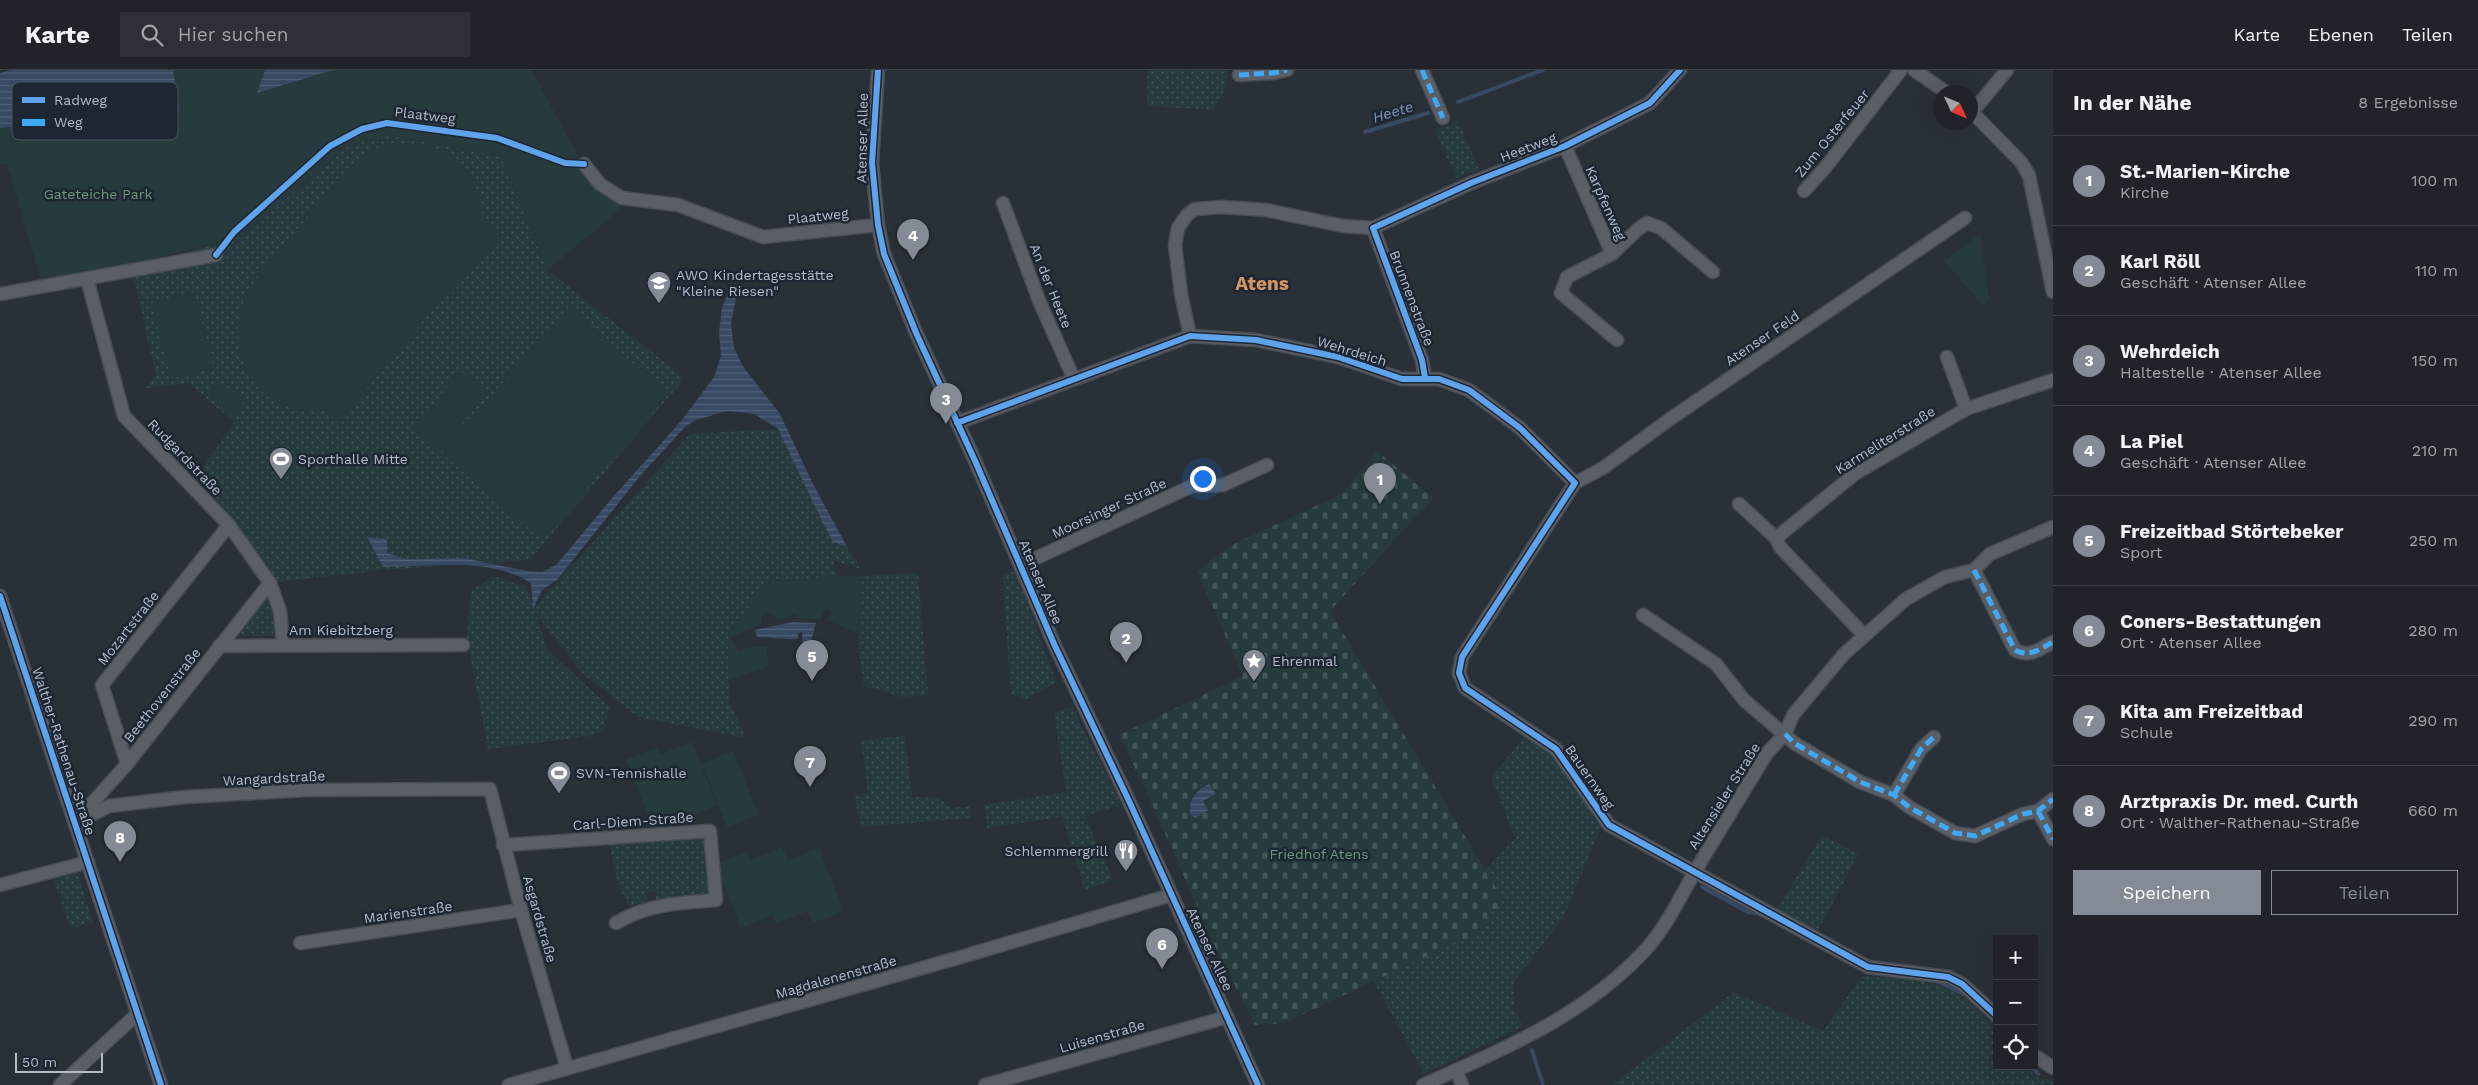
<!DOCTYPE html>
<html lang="de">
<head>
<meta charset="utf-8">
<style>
	body { margin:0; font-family:"Work Sans",sans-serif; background:#2d3036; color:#f1f3f6 }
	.controls { position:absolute; right:15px; bottom:15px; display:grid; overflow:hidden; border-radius:0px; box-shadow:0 5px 20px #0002 }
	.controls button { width:45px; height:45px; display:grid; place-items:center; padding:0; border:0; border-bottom:1px solid #3d4147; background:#20242a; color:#f1f3f6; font:25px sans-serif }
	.compass { position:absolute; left:1933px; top:15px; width:45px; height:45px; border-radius:50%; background:#20242a; box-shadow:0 5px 20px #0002; rotate:134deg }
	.scale { position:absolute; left:15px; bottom:12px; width:88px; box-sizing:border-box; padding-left:5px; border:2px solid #b4bcc9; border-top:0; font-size:14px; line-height:18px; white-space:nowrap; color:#b4bcc9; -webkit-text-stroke:4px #1d2633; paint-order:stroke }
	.you { position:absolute; left:1202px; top:408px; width:18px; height:18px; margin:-12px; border:4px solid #fff; border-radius:50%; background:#1a73e8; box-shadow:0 0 0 8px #1a73e833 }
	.badge { display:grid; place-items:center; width:32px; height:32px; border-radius:50%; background:#848b96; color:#fff; font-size:16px; font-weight:700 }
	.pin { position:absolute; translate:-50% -41px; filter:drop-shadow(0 1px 2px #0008) }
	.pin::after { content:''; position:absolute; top:26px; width:18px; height:15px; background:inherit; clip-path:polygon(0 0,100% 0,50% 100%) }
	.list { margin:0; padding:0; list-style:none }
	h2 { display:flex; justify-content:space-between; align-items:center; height:65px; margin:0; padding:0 20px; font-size:21px }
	h2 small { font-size:16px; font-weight:400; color:#a2a4a8 }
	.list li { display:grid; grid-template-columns:32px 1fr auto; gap:15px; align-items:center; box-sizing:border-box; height:90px; padding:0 20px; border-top:1px solid #3d4147 }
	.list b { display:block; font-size:19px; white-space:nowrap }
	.list p { margin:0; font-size:16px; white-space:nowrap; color:#a2a4a8 }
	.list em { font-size:16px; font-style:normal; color:#a2a4a8 }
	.actions { display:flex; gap:10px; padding:15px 20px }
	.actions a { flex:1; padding:11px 0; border:1px solid #848b96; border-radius:0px; text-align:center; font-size:18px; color:#848b96 }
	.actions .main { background:#848b96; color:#fff }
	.icon { flex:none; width:28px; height:28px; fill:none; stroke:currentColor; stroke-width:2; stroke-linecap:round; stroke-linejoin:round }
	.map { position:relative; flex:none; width:2053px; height:1015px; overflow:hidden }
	header { display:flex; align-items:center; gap:30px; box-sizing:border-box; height:70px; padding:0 25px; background:#20242a; border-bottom:1px solid #3d4147 }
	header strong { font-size:24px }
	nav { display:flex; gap:28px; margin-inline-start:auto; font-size:18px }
	.search { width:350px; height:45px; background:#2d3036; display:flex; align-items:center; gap:12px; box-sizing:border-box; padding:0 18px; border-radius:0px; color:#a2a4a8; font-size:19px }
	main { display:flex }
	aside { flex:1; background:#20242a }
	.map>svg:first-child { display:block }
</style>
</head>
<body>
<header>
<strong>Karte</strong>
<div class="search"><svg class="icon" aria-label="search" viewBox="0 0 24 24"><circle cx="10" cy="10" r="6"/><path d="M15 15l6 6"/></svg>Hier suchen</div>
<nav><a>Karte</a><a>Ebenen</a><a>Teilen</a></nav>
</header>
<main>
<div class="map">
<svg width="2053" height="1015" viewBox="0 0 2053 1015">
	<defs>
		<pattern id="grass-dots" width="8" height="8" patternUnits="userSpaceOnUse" patternTransform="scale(1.25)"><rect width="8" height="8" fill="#273a3e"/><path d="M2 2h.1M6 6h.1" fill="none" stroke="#445559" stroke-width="1.8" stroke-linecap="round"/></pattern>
		<pattern id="cemetery-stones" width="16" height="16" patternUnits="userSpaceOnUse" patternTransform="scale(1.25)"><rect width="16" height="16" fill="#273a3e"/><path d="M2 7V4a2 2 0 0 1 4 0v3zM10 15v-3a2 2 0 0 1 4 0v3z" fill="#445559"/></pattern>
		<pattern id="water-rules" width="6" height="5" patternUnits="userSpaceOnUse" patternTransform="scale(1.25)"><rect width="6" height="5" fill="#384963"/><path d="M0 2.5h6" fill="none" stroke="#526178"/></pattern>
	</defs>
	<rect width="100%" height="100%" fill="#2a3038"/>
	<g fill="url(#grass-dots)">
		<polygon points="1147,0 1227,0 1227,16 1213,40 1148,36"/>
		<polygon points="1458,51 1479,99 1456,108 1435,60"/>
		<polygon points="389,65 501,86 547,200 685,308 530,490 383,500 270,513 191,415 234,352 188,313 146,318 156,305 135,212 122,201 242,166 346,77"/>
		<polygon points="778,359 833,471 847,477 861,499 833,490 836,506 767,513 728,565 730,633 746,668 638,647 583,604 536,544 547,579 609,637 605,660 591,666 488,679 467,570 470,522 493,506 526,517 534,538 690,364"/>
		<polygon points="1016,501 1056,612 1026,630 1012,624 1010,616 1003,505"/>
		<polygon points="918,503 928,625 901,627 864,616 858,575 860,506"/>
		<polygon points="267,524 276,558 273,566 236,566 235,561"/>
		<polygon points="1072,637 1122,735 1085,746 1113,810 1085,820 1062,747 987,758 984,735 1066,722 1054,642"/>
		<polygon points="905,666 912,727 938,728 952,738 969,736 971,748 861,757 854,725 868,723 861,670"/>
		<polygon points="1526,666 1554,685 1602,755 1563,848 1514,912 1514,940 1523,956 1424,1004 1373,910 1473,865 1503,830 1485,801 1515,768 1491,707"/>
		<polygon points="709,764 714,827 656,832 656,821 646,823 648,831 629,836 619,817 621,815 618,815 609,772"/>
		<polygon points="1822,765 1858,784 1818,861 1776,841"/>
		<polygon points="77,802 93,852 71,859 54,810"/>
		<path d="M1862,906c34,3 77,1 105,24 11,8 20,21 30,31v35h30l9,11 17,3v5h-441l122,-93 89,39z"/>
	</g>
	<polygon fill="url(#cemetery-stones)" points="1377,381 1433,428 1330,541 1503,830 1473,865 1284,953 1255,955 1211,868 1147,723 1119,665 1243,606 1197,501 1236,473 1342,424"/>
	<g fill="#273a3e">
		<polygon points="173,0 265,0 258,23 333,0 532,0 592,113 622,138 547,200 501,86 389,65 346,77 242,166 43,217 7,94 0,95 0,58 178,39"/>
		<path d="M392,73c40,-1 71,9 86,49 3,8 3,20 7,26 3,6 11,11 16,16l-52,63 -4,-3 -105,127c-3,-3 -8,-9 -11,-10 -8,-3 -25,1 -35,-2 -55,-15 -71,-81 -42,-125l101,-121 18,-13z"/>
		<polygon points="1980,164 1989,230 1984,236 1944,191"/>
		<polygon points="194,222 214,298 171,309 151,233"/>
		<polygon points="568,237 669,324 542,470 442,383"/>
		<polygon points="461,301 488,323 439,381 412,359"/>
		<polygon points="219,311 244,331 233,344 209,324"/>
		<polygon points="836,506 860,506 858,563 827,550 833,541 825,539 821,549 797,548 797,544 792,545 792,548 776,550 774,545 767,542 761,547 761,554 730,567 738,582 750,577 766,577 769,597 728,610 728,565 767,513"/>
		<polygon points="692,672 717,735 686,748 683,740 651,753 626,690 657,677 661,684"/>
		<polygon points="733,681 759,745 727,757 702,694"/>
		<polygon points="782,777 788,790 819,778 844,841 813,853 808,841 776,854 773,845 741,858 716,794 747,782 751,790"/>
	</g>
	<g fill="url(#water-rules)">
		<polygon points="11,0 173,0 179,39 0,58 0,3"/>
		<polygon points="265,0 333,0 257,23"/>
		<path d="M730,218l6,11 -5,24 3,25 10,20 36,46 32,68 35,65 -14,-5 -9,-17 -46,-96 -24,-15 -27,-3 -31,9 -11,7 -45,49 -83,104 -15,10 -9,19 -2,-26c-43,-27 -100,-16 -148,-16l-16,-30 20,2v14l18,6 59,-1 63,13 15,1 14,-7 57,-68 69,-77 32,-43 7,-21 -2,-24 3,-24z"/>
		<path d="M793,552l23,1 -7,26h-6l-1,-17 -4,1v6c-14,1 -27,-2 -41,-2l-2,-7z"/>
		<path d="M1209,714l7,10 -13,7 5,9 -13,8 -5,-4c-1,-16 6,-23 19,-30z"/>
	</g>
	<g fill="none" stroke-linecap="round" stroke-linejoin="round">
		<g stroke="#384963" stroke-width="4">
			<polyline points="1458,32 1543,0"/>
			<polyline points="1365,62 1428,43"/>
			<polyline points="1702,817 1748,842 1761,844"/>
			<polyline points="1939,912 1966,925"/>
			<polyline points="1988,945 1997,955"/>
			<polyline points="1532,980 1543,1015"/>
			<polyline points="2032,996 2038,1004"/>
		</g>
		<defs>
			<g id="minor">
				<polyline points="878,0 872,93 878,155 884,184 917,265 976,393 1055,576 1129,731 1258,1015"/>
				<polyline points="1422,0 1443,48"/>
				<polyline points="1914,0 1946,22"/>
				<polyline points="1239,5 1273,3 1287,0"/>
				<polyline points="1970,40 2021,92 2029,105 2053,222"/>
				<polyline points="1973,41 2007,0"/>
				<polyline points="1565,76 1612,184"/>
				<polyline points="584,94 600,114 622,128 678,135 763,167 878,155"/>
				<polyline points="1804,121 1825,98 1901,0"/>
				<polyline points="1003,133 1040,233 1074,309"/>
				<polyline points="1965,148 1670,349 1603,398 1575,413 1462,587 1459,603 1465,618 1556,679 1609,755 1868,897 1948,907 1962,914 1997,946"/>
				<polyline points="1373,158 1422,290 1425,308"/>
				<polyline points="87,209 124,346 229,455 270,513 280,541 283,575"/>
				<polyline points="0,224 216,185"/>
				<polyline points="1190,266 1181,224 1175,175 1178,158 1187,145 1195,139 1222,137 1266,140 1343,156 1373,158 1471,113 1565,76 1650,33 1680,0"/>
				<polyline points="1617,270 1561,223 1567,207 1612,184 1637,160 1647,153 1661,158 1713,202"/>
				<polyline points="1947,287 1966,339"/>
				<polyline points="957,353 1190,266 1256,270 1338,287 1402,309 1439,309 1469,320 1520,358 1575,413"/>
				<polyline points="1739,434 1776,468"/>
				<polyline points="1021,495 1192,416 1223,415 1267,395"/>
				<path d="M1974,500l41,80c14,8 25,-1 38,-8"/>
				<polyline points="0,526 161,1015"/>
				<polyline points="1643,545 1716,594 1744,630 1794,673 1860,712 1894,725 1909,737 1955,763 1975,766 2023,744 2038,741 2053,729"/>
				<polyline points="1864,565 1780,477 1776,468 1856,403 1966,339 2053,310"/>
				<polyline points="219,576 463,575"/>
				<polyline points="127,694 102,615 229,455"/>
				<polyline points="1894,725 1921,679 1934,667"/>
				<polyline points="2038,741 2053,769"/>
				<polyline points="78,749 127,694 270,513"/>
				<polyline points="75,753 109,736 185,727 307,720 490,719 521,840 567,998"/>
				<path d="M503,775l207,-14 6,69c-36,3 -69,4 -100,23"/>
				<polyline points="0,815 88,792"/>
				<polyline points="300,873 521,840"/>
				<polyline points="2034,985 2053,998"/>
				<polyline points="1456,1000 1462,1015"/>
				<polyline points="60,1015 136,945"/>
				<polyline points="509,1015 954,889 1171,825"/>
				<polyline points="985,1015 1227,947"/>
				<path d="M1423,1015c81,-36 165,-71 225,-138 19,-22 32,-49 46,-74 24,-40 49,-80 73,-120l18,-19 8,-19 51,-61 62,-55 39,-22 29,-7 16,-16 63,-27"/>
			</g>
		</defs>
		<use href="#minor" stroke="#484c53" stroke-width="15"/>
		<use href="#minor" stroke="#5a5e66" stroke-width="12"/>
		<g stroke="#3fa9f5" stroke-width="5" stroke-dasharray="10 5" stroke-linecap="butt">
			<polyline points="1422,0 1443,48"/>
			<polyline points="1239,5 1273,3 1287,0"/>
			<path d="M1974,500l41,80c14,8 25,-1 38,-8"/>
			<polyline points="1785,664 1794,673 1860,712 1894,725 1909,737 1955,763 1975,766 2023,744 2038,741 2053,729"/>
			<polyline points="1894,725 1921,679 1934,667"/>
			<polyline points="2038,741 2053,769"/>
		</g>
		<defs>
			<g id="cycleway">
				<polyline points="878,0 872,93 878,155 884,184 917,265 976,393 1055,576 1129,731 1258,1015"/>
				<polyline points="216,185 234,162 330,76 362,59 387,53 497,68 565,93 584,94"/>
				<polyline points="1425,308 1422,290 1373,158 1471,113 1565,76 1650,33 1680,0"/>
				<polyline points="957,353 1190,266 1256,270 1338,287 1402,309 1439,309 1469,320 1520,358 1575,413 1462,587 1459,603 1465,618 1556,679 1609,755 1868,897 1948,907 1962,914 1997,946"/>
				<polyline points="0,526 161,1015"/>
			</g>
		</defs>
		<use href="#cycleway" stroke="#1d2633" stroke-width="9"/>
		<use href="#cycleway" stroke="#60a3ed" stroke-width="6"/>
	</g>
	<defs>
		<symbol id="school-pin" viewBox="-11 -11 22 30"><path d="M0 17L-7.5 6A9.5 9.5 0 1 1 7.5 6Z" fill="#848b96" stroke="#1d2633"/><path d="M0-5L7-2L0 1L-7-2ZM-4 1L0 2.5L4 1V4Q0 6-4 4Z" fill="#fff"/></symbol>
		<symbol id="stadium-pin" viewBox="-11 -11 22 30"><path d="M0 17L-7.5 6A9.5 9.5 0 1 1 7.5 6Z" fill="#848b96" stroke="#1d2633"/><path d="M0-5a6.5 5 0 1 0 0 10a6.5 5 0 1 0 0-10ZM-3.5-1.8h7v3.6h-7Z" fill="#fff"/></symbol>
		<symbol id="sight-pin" viewBox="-11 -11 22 30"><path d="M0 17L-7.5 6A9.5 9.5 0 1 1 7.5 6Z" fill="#848b96" stroke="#1d2633"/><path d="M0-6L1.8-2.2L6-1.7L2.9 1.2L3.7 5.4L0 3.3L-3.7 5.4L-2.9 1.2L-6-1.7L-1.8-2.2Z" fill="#fff"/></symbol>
		<symbol id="restaurant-pin" viewBox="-11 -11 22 30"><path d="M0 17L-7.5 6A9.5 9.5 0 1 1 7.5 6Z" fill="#848b96" stroke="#1d2633"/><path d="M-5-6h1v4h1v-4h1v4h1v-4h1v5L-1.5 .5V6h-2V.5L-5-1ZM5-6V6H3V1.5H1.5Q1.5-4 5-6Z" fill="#fff"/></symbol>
	</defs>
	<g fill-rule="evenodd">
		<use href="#school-pin" x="645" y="199" width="28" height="38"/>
		<use href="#stadium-pin" x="267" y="375" width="28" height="38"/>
		<use href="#sight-pin" x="1240" y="577" width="28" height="38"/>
		<use href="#stadium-pin" x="545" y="689" width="28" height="38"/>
		<use href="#restaurant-pin" x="1112" y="767" width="28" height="38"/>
	</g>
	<g text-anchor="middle" stroke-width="5" stroke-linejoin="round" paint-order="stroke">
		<g font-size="14" fill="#b4bcc9" stroke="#1d2633">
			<text transform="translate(425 45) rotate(7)" y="5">Plaatweg</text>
			<text transform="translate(1832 63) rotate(-51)" y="5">Zum Osterfeuer</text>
			<text transform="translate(862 68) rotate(-89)" y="5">Atenser Allee</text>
			<text transform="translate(1528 77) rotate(-21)" y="5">Heetweg</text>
			<text transform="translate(1606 133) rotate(66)" y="5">Karpfenweg</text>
			<text transform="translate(818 146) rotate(-6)" y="5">Plaatweg</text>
			<text transform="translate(1051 216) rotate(68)" y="5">An der Heete</text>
			<text transform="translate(1412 228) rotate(69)" y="5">Brunnenstraße</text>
			<text transform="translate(1762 268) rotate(-34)" y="5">Atenser Feld</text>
			<text transform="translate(1352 281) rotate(17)" y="5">Wehrdeich</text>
			<text transform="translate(1885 370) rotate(-32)" y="5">Karmeliterstraße</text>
			<text transform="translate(185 387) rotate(46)" y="5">Rudgardstraße</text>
			<text transform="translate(1109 438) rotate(-25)" y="5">Moorsinger Straße</text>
			<text transform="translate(1041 512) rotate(67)" y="5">Atenser Allee</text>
			<text transform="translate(128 558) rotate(-52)" y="5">Mozartstraße</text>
			<text x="341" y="565">Am Kiebitzberg</text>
			<text transform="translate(162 625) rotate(-52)" y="5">Beethovenstraße</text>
			<text transform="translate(64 681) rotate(72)" y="5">Walther-Rathenau-Straße</text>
			<text transform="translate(1590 707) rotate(55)" y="5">Bauernweg</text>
			<text transform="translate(274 708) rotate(-3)" y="5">Wangardstraße</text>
			<text transform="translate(1724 726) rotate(-58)" y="5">Altensieler Straße</text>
			<text transform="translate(633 751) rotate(-4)" y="5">Carl-Diem-Straße</text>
			<text transform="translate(408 842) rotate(-8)" y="5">Marienstraße</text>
			<text transform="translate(540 849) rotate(74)" y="5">Asgardstraße</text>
			<text transform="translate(1210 879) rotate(65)" y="5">Atenser Allee</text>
			<text transform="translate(836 907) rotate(-16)" y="5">Magdalenenstraße</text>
			<text transform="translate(1102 966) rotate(-16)" y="5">Luisenstraße</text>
		</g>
		<g font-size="14" fill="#6b9a76" stroke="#1d2633">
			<text x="98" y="129">Gateteiche Park</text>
			<text x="1319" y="789">Friedhof Atens</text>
		</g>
		<g font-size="14" fill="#b4bcc9" stroke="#1d2633" text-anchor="start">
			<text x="676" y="210">AWO Kindertagesstätte<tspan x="676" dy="16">"Kleine Riesen"</tspan></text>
			<text x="298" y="394">Sporthalle Mitte</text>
			<text x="1272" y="596">Ehrenmal</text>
			<text x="576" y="708">SVN-Tennishalle</text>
			<text x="1108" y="786" text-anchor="end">Schlemmergrill</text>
		</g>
		<g font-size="15" font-style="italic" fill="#7c92b1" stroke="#1d2633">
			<text transform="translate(1393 42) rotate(-17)" y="5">Heete</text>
		</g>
		<g font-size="19" font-weight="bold" fill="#d59563" stroke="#1d2633">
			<text x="1262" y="220">Atens</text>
		</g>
	</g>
	<rect x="12" y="12" width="166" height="58" rx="8" fill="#1d2633" stroke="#4a5360" stroke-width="1"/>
	<rect x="22" y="27" width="23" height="6" fill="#60a3ed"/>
	<rect x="22" y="49" width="23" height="7" fill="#3fa9f5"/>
	<g font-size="14" fill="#b4bcc9">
		<text x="54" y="35">Radweg</text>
		<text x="54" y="57">Weg</text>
	</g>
</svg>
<div class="controls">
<button>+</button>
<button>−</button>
<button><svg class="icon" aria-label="locate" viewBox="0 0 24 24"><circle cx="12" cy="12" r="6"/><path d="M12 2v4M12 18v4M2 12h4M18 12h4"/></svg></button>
</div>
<svg class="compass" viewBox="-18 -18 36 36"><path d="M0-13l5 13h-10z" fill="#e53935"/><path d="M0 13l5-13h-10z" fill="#a2a4a8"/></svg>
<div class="scale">50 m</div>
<div class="you"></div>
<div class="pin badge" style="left:1380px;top:434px">1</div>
<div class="pin badge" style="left:1126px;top:593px">2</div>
<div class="pin badge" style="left:946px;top:354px">3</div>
<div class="pin badge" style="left:913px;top:190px">4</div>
<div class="pin badge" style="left:812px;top:611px">5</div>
<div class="pin badge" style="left:1162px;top:899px">6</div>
<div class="pin badge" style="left:810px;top:717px">7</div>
<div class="pin badge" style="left:120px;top:792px">8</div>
</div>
<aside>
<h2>In der Nähe<small>8 Ergebnisse</small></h2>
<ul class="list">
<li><span class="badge">1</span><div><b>St.-Marien-Kirche</b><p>Kirche</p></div><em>100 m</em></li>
<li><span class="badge">2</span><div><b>Karl Röll</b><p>Geschäft · Atenser Allee</p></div><em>110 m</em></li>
<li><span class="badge">3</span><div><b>Wehrdeich</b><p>Haltestelle · Atenser Allee</p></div><em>150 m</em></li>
<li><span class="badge">4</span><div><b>La Piel</b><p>Geschäft · Atenser Allee</p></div><em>210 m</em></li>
<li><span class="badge">5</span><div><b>Freizeitbad Störtebeker</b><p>Sport</p></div><em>250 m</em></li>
<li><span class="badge">6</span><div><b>Coners-Bestattungen</b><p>Ort · Atenser Allee</p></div><em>280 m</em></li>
<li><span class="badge">7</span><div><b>Kita am Freizeitbad</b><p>Schule</p></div><em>290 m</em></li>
<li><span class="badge">8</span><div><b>Arztpraxis Dr. med. Curth</b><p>Ort · Walther-Rathenau-Straße</p></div><em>660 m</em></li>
</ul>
<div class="actions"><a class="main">Speichern</a><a>Teilen</a></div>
</aside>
</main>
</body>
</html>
